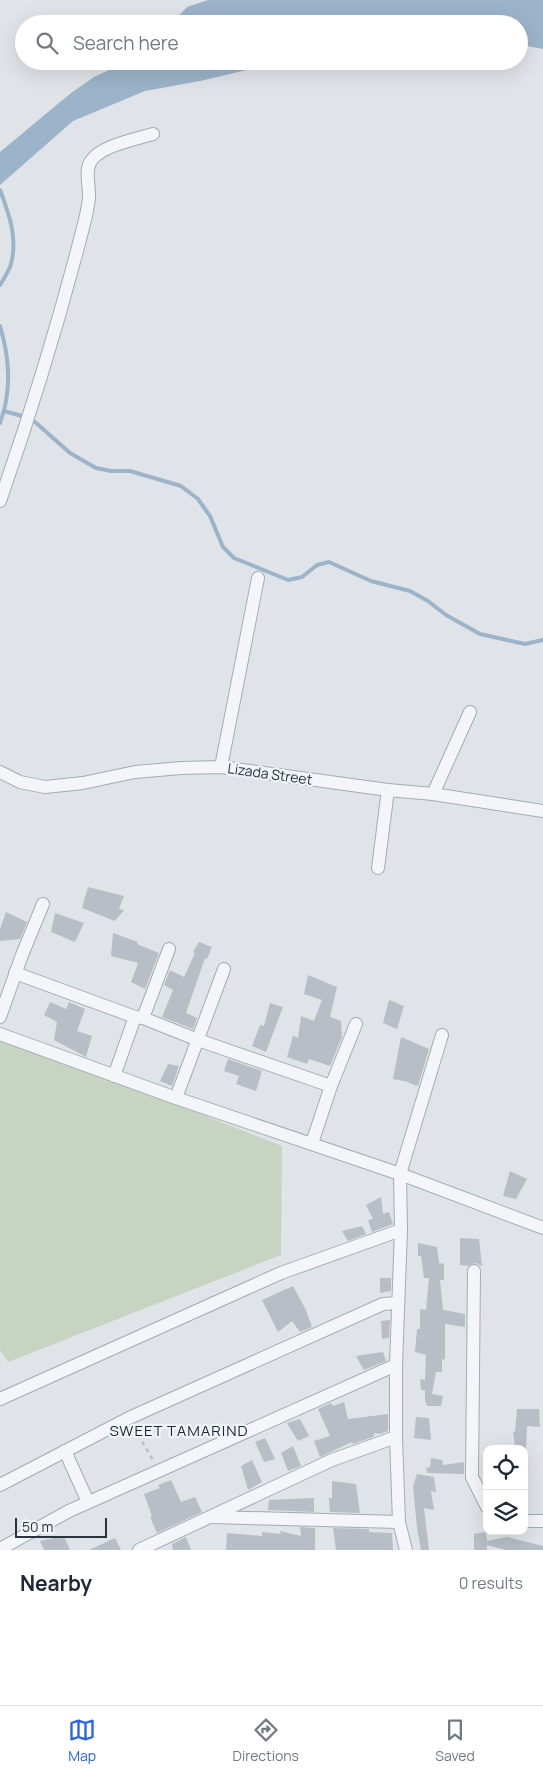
<!DOCTYPE html>
<html lang="en">
<head>
<meta charset="utf-8">
<style>
	body { margin:0; font-family:Manrope,sans-serif; background:#f2f2f3; color:#1f2937 }
	.controls { position:absolute; right:15px; bottom:15px; display:grid; overflow:hidden; border-radius:10px; box-shadow:0 5px 20px #0002 }
	.controls button { width:45px; height:45px; display:grid; place-items:center; padding:0; border:0; border-bottom:1px solid #e0e1e3; background:#fff; color:#1f2937; font:25px sans-serif }
	.scale { position:absolute; left:15px; bottom:12px; width:92px; box-sizing:border-box; padding-left:5px; border:2px solid #293341; border-top:0; font-size:14px; line-height:18px; white-space:nowrap; color:#293341; -webkit-text-stroke:4px #f0f3f7; paint-order:stroke }
	.list { margin:0; padding:0; list-style:none }
	h2 { display:flex; justify-content:space-between; align-items:center; height:65px; margin:0; padding:0 20px; font-size:21px }
	h2 small { font-size:16px; font-weight:400; color:#747a83 }
	.icon { flex:none; width:28px; height:28px; fill:none; stroke:currentColor; stroke-width:2; stroke-linecap:round; stroke-linejoin:round }
	.map { position:relative; flex:none; width:543px; height:1550px; overflow:hidden }
	.search { position:absolute; background:#fff; box-shadow:0 5px 20px #0002; left:15px; right:15px; top:15px; height:55px; display:flex; align-items:center; gap:12px; box-sizing:border-box; padding:0 18px; border-radius:28px; color:#747a83; font-size:19px }
	.sheet { height:155px; background:#fff }
	nav { display:flex; justify-content:space-around; align-items:center; box-sizing:border-box; height:70px; border-top:1px solid #e0e1e3; background:#fff; font-size:14px; color:#747a83 }
	nav a { display:grid; justify-items:center; gap:2px }
	nav .on { color:#2563eb }
	.map>svg:first-child { display:block }
</style>
</head>
<body>
<div class="map">
<svg width="543" height="1550" viewBox="0 0 543 1550">
	<rect width="100%" height="100%" fill="#e0e4e9"/>
	<polygon fill="#c7d4c1" points="0,1035 282,1146 281,1255 8,1362 0,1350"/>
	<g fill="#9bb4ca">
		<polygon points="208,0 543,0 543,49 527,46 522,54 519,54 519,24 171,24 187,7"/>
		<polygon points="128,61 284,61 200,81 145,91 73,121 0,185 0,152 71,93 94,77"/>
	</g>
	<g fill="none" stroke-linecap="round" stroke-linejoin="round">
		<g stroke="#9bb4ca" stroke-width="4">
			<path d="M0,190c9,24 18,48 11,74 -2,7 -7,14 -11,21"/>
			<path d="M0,326c10,33 12,65 0,97"/>
			<polyline points="4,411 22,416"/>
			<polyline points="35,422 70,453 96,468 111,471 130,471 181,486 198,499 210,516 223,547 234,558 288,580 302,577 317,565 329,562 371,581 410,591 428,601 446,615 480,634 525,644 543,640"/>
		</g>
	</g>
	<g fill="#b7bec6">
		<polygon points="88,887 124,896 119,909 124,910 115,921 82,908"/>
		<polygon points="6,912 27,922 20,939 0,941 0,929"/>
		<polygon points="55,913 84,923 75,942 51,932"/>
		<polygon points="113,933 138,942 137,944 159,953 145,989 131,982 138,963 111,956"/>
		<polygon points="199,942 212,947 207,959 205,958 186,1013 197,1018 193,1029 162,1017 173,990 164,985 170,970 184,977 195,953 193,952"/>
		<polygon points="308,975 337,987 330,1017 341,1021 342,1037 330,1066 309,1059 307,1064 287,1057 293,1036 298,1038 301,1016 314,1021 322,1000 304,994"/>
		<polygon points="389,1000 404,1006 397,1029 383,1023"/>
		<polygon points="50,1002 66,1009 69,1002 85,1009 77,1031 92,1036 86,1057 54,1040 57,1022 44,1015"/>
		<polygon points="270,1003 283,1007 266,1052 252,1046 260,1025 264,1026"/>
		<polygon points="401,1037 429,1049 418,1086 409,1083 409,1082 393,1079"/>
		<polygon points="228,1059 262,1071 256,1091 236,1084 239,1076 224,1071"/>
		<polygon points="168,1064 179,1066 172,1086 160,1081"/>
		<polygon points="510,1171 527,1179 516,1199 503,1196"/>
		<polygon points="381,1197 383,1214 389,1212 393,1224 372,1232 368,1220 373,1219 366,1205"/>
		<polygon points="362,1226 366,1234 348,1241 342,1231"/>
		<polygon points="460,1238 479,1239 482,1266 475,1263 468,1266 460,1265"/>
		<polygon points="418,1243 437,1247 439,1263 444,1264 444,1280 440,1280 443,1310 465,1314 465,1327 445,1324 445,1360 442,1359 442,1372 436,1372 432,1394 443,1396 441,1406 427,1406 426,1402 425,1402 425,1390 421,1390 420,1379 425,1380 426,1355 415,1352 417,1329 420,1329 420,1309 426,1310 429,1278 424,1278 421,1256 418,1256"/>
		<polygon points="380,1278 391,1278 391,1291 380,1293"/>
		<polygon points="293,1286 306,1310 312,1327 300,1332 292,1321 278,1332 262,1300"/>
		<polygon points="390,1320 389,1338 382,1339 381,1321"/>
		<polygon points="383,1352 386,1361 364,1370 356,1356"/>
		<polygon points="344,1402 348,1419 388,1414 388,1431 380,1434 374,1433 374,1436 370,1438 353,1444 352,1442 320,1457 314,1441 330,1436 318,1409 331,1403 333,1406"/>
		<polygon points="517,1409 539,1409 540,1427 527,1426 526,1449 515,1447 513,1431 515,1432"/>
		<polygon points="416,1417 429,1418 431,1440 414,1438"/>
		<polygon points="300,1419 309,1436 298,1441 287,1423"/>
		<polygon points="265,1438 275,1459 264,1462 255,1442"/>
		<polygon points="293,1446 301,1466 288,1471 281,1453"/>
		<polygon points="431,1458 442,1460 443,1465 464,1462 464,1474 427,1473 426,1468 430,1467"/>
		<polygon points="252,1460 262,1482 248,1490 241,1466"/>
		<polygon points="417,1474 434,1477 436,1492 431,1491 434,1510 424,1508 429,1550 421,1550 417,1528 413,1486"/>
		<polygon points="171,1480 181,1502 195,1497 202,1512 157,1533 150,1517 152,1516 144,1494 160,1488 158,1485"/>
		<polygon points="332,1481 356,1484 360,1513 330,1512 329,1498 332,1498"/>
		<polygon points="314,1498 314,1512 268,1510 269,1500"/>
		<polygon points="300,1527 315,1528 315,1550 226,1550 227,1533 262,1536 262,1532 281,1534 280,1531 301,1536"/>
		<polygon points="333,1528 369,1529 369,1532 392,1533 393,1550 336,1550"/>
		<polygon points="486,1532 487,1541 507,1537 543,1546 543,1550 506,1550 487,1545 487,1550 474,1550 474,1534"/>
		<polygon points="64,1536 70,1550 44,1550 40,1541"/>
		<polygon points="186,1537 191,1550 173,1550 172,1544"/>
		<polygon points="115,1538 121,1550 89,1550"/>
	</g>
	<g fill="none" stroke-linecap="round" stroke-linejoin="round">
		<defs>
			<g id="minor">
				<path d="M0,501c32,-91 60,-183 84,-277 2,-8 4,-17 5,-26 1,-11 -5,-27 2,-37 9,-15 45,-22 62,-27"/>
				<polyline points="221,767 258,578"/>
				<polyline points="0,772 20,782 45,787 83,783 135,772 181,768 221,767 388,790 433,794 543,811"/>
				<polyline points="433,794 470,712"/>
				<polyline points="378,868 388,790"/>
				<polyline points="15,973 135,1017 143,1018 198,1040 331,1086"/>
				<polyline points="0,1017 22,955 43,904"/>
				<polyline points="143,1018 169,949"/>
				<polyline points="0,1034 176,1098 400,1174 401,1230 396,1365 396,1437 399,1522 406,1550"/>
				<polyline points="442,1035 400,1174 543,1228"/>
				<polyline points="114,1076 135,1017"/>
				<polyline points="176,1098 224,969"/>
				<polyline points="312,1143 331,1086 356,1024"/>
				<polyline points="474,1271 472,1477 487,1507"/>
				<polyline points="0,1399 281,1273 401,1230"/>
				<polyline points="65,1451 88,1502"/>
				<polyline points="0,1485 129,1418 383,1304 398,1303"/>
				<polyline points="212,1517 399,1522"/>
				<polyline points="524,1521 543,1521"/>
				<polyline points="0,1549 69,1511 396,1365"/>
				<polyline points="139,1550 332,1460 396,1437"/>
			</g>
		</defs>
		<use href="#minor" stroke="#a5abb3" stroke-width="14"/>
		<polyline stroke="#babfc5" stroke-width="2.5" stroke-dasharray="4 4" stroke-linecap="butt" points="134,1428 153,1460"/>
		<use href="#minor" stroke="#f3f5f8" stroke-width="12"/>
	</g>
	<g text-anchor="middle" stroke-width="4.5" stroke-linejoin="round" paint-order="stroke">
		<g font-size="14" fill="#293341" stroke="#f0f3f7">
			<text transform="translate(270 774) rotate(8)" y="5">Lizada Street</text>
		</g>
		<g font-size="15" letter-spacing="1" fill="#1b2432" stroke="#f0f3f7">
			<text x="179" y="1436">SWEET TAMARIND</text>
		</g>
	</g>
</svg>
<div class="controls">
<button><svg class="icon" aria-label="locate" viewBox="0 0 24 24"><circle cx="12" cy="12" r="6"/><path d="M12 2v4M12 18v4M2 12h4M18 12h4"/></svg></button>
<button><svg class="icon" aria-label="layers" viewBox="0 0 24 24"><path d="M12 4l9 5-9 5-9-5zM3 14l9 5 9-5"/></svg></button>
</div>
<div class="scale">50 m</div>
<div class="search"><svg class="icon" aria-label="search" viewBox="0 0 24 24"><circle cx="10" cy="10" r="6"/><path d="M15 15l6 6"/></svg>Search here</div>
</div>
<section class="sheet">
<h2>Nearby<small>0 results</small></h2>
<ul class="list">
</ul>
</section>
<nav>
<a class="on"><svg class="icon" aria-label="map" viewBox="0 0 24 24"><path d="M3 6l6-2 6 2 6-2v14l-6 2-6-2-6 2zM9 4v14M15 6v14"/></svg>Map</a>
<a><svg class="icon" aria-label="directions" viewBox="0 0 24 24"><path d="M12 3l9 9-9 9-9-9zM9 14v-3h6M13 9l2 2-2 2"/></svg>Directions</a>
<a><svg class="icon" aria-label="saved" viewBox="0 0 24 24"><path d="M7 4h10v16l-5-4-5 4z"/></svg>Saved</a>
</nav>
</body>
</html>
